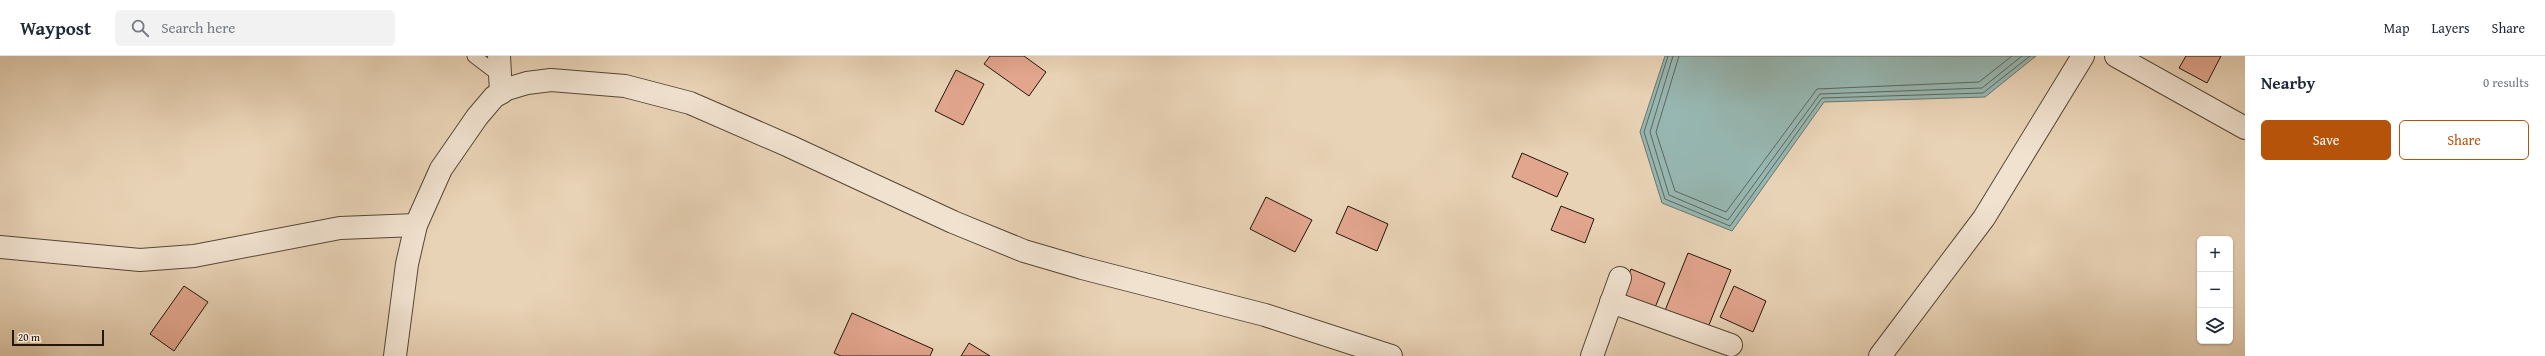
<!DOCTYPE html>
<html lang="en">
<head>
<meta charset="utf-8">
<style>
	body { margin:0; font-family:"Gentium Book Plus",serif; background:#f2f2f3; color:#1f2937 }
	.controls { position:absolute; right:12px; bottom:12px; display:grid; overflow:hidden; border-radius:6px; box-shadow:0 1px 3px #0004 }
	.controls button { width:36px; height:36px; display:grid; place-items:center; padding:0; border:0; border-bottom:1px solid #e0e1e3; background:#fff; color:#1f2937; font:20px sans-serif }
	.scale { position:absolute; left:12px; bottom:10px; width:92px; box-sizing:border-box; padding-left:4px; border:2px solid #24170a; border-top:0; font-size:11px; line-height:14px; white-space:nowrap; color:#24170a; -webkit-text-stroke:3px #f1e2d0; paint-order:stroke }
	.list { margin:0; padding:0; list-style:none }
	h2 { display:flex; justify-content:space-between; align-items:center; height:52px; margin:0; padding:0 16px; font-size:17px }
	h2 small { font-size:13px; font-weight:400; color:#747a83 }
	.actions { display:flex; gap:8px; padding:12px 16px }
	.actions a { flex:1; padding:9px 0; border:1px solid #b45309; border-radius:6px; text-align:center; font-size:14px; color:#b45309 }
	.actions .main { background:#b45309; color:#fff }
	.icon { flex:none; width:22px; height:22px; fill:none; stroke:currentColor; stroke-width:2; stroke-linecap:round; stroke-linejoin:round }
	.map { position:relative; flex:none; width:2245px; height:300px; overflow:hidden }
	header { display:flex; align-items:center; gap:24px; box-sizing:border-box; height:56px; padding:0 20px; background:#fff; border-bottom:1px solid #e0e1e3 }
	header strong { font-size:19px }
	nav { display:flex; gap:22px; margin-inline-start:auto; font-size:14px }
	.search { width:280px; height:36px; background:#f2f2f3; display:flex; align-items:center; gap:10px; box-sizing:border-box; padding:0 14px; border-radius:6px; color:#747a83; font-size:15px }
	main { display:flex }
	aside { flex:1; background:#fff }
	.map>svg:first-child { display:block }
</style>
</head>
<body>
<header>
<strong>Waypost</strong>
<div class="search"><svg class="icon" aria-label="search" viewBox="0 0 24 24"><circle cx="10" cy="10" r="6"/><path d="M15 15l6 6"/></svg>Search here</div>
<nav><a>Map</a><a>Layers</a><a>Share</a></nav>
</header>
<main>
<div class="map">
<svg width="2245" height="300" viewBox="0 0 2245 300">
	<rect width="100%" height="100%" fill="#e9d3b6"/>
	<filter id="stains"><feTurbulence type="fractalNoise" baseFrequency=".005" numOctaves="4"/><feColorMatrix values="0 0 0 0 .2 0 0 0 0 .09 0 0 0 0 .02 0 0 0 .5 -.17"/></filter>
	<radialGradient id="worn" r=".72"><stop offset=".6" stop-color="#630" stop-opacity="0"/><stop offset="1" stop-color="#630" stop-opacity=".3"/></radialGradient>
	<polygon fill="#97b7b2" stroke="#69776f" points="1665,0 2036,0 1985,41 1824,46 1732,175 1662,147 1640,76"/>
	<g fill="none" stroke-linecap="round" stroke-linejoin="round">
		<g stroke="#5e675e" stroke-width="1">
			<polyline points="1668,0 1644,76 1665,143 1730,170 1822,42 1983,37 2030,0"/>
			<polyline points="1673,0 1650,76 1669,139 1728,164 1820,38 1982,32 2022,0"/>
			<polyline points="1679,0 1656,76 1675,135 1726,156 1817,33 1979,26 2012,0"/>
		</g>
	</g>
	<g fill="#e2a58e" stroke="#24170a">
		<polygon points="990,0 1024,0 1046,16 1029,40 984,8"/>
		<polygon points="2186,0 2221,0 2207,27 2179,12"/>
		<polygon points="956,14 984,28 963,69 935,55"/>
		<polygon points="1522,97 1568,117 1557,141 1512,121"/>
		<polygon points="1266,141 1312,164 1295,196 1250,173"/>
		<polygon points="1348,150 1388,168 1377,195 1336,177"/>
		<polygon points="1561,150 1594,163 1585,187 1551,174"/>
		<polygon points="1688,197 1731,214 1707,274 1664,257"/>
		<polygon points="1631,213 1665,227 1654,254 1620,240"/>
		<polygon points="184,230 208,246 174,295 150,278"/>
		<polygon points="1734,230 1766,245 1753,276 1720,261"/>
		<polygon points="852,257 933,293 930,300 841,300 834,297"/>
		<polygon points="969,287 990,300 961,300"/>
	</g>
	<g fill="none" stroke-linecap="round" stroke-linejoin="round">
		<defs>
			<polyline id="service" points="474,0 499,19"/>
			<g id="minor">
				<polyline points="499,0 501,37"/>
				<polyline points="2116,0 2245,72"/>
				<polyline points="0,191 140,204 194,200 340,172 416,169"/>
				<polyline points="1611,246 1731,289"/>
				<polyline points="395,300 407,208 416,169 441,113 477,61 494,41 507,33 527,27 551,24 625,30 690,47 789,90 953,166 1024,195 1082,212 1265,259 1391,300"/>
				<polyline points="1592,300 1620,222"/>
				<polyline points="1880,300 1984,162 2083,0"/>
			</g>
		</defs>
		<use href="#service" stroke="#554635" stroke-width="15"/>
		<use href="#minor" stroke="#554635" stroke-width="24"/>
		<use href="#service" stroke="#f1e2d0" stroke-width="13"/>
		<use href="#minor" stroke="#f1e2d0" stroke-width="22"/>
	</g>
	<rect width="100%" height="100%" filter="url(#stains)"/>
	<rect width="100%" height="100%" fill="url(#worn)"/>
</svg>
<div class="controls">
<button>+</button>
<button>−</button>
<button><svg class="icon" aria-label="layers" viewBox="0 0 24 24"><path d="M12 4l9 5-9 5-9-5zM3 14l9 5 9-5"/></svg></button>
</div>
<div class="scale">20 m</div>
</div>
<aside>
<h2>Nearby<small>0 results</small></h2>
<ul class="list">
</ul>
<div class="actions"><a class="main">Save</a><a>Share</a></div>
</aside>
</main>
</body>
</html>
